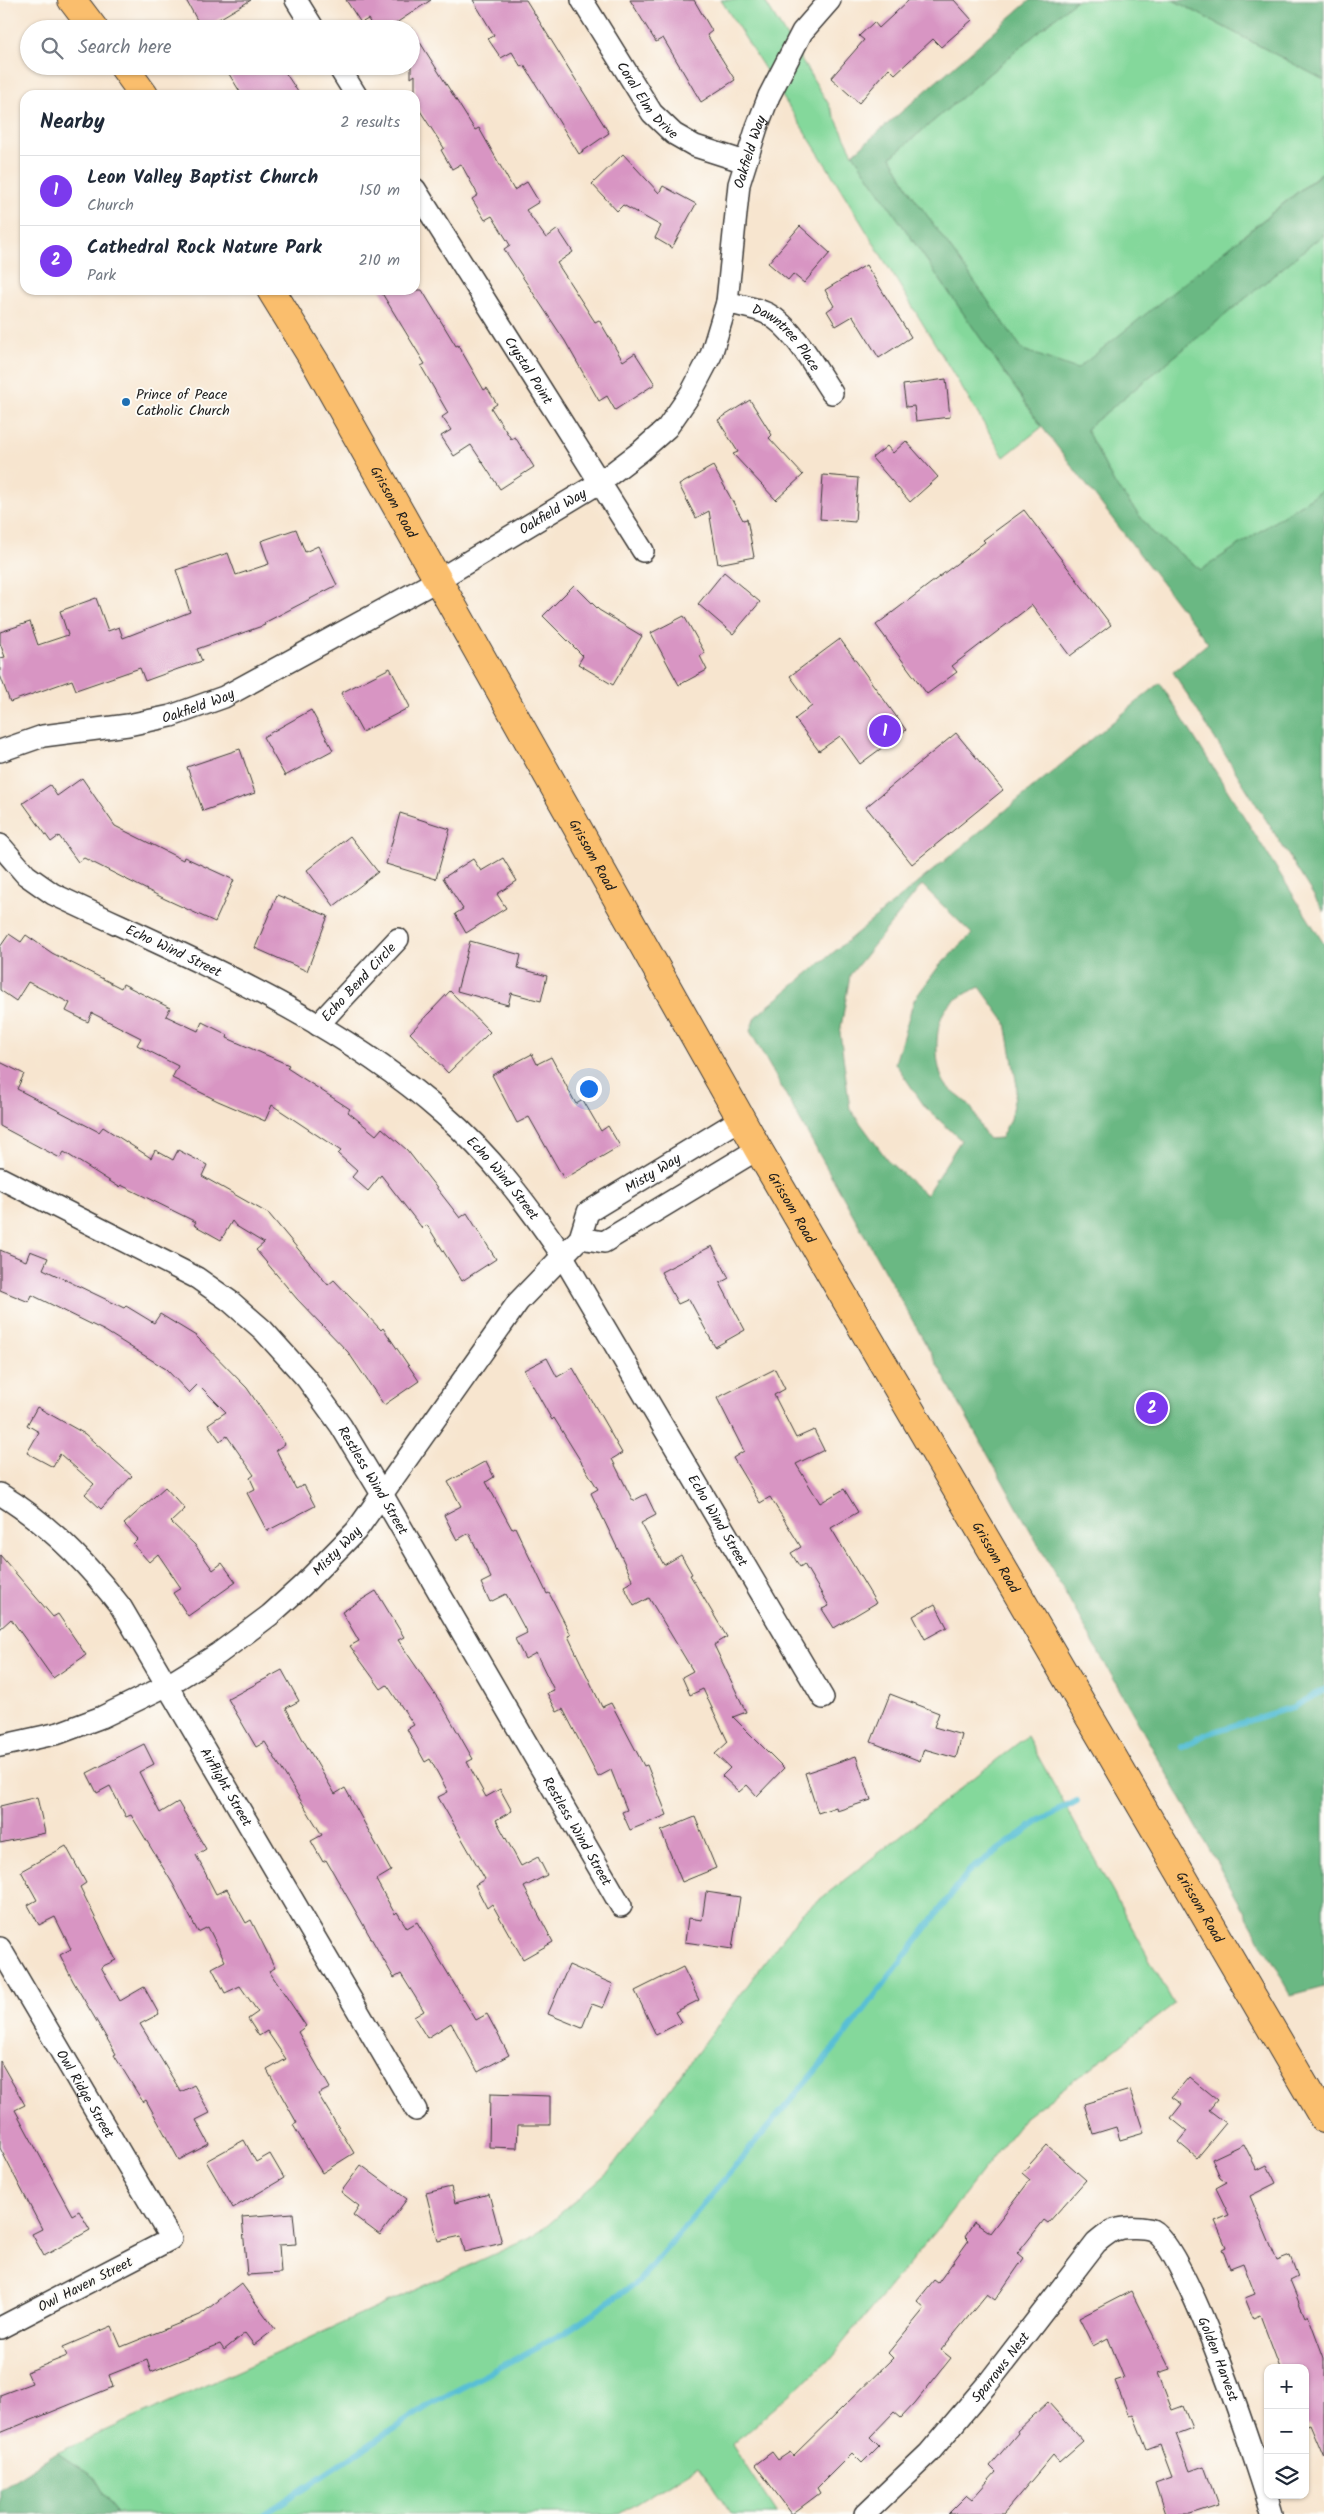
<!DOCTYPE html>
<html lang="en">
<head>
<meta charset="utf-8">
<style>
	body { margin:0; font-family:Kalam,sans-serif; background:#f6f6f7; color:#1f2937 }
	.controls { position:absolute; right:15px; bottom:15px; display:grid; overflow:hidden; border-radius:10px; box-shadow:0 1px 4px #0004 }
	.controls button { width:45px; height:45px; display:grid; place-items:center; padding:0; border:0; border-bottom:1px solid #e0e1e3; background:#fff; color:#1f2937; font:25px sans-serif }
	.you { position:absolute; left:588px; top:1088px; width:18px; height:18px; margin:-12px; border:4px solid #fff; border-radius:50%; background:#1a73e8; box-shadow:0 0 0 8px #1a73e833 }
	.badge { display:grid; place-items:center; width:32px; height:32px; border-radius:50%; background:#7c3aed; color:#fff; font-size:16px; font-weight:700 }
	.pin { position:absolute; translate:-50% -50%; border:2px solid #fff; box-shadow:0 1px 5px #0006 }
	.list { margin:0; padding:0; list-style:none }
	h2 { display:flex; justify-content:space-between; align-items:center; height:65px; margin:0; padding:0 20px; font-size:21px }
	h2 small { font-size:16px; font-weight:400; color:#747a83 }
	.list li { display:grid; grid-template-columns:32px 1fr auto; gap:15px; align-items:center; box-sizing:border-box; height:70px; padding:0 20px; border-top:1px solid #e0e1e3 }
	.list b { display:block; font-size:19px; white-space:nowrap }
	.list p { margin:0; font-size:16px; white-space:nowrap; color:#747a83 }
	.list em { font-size:16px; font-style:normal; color:#747a83 }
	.icon { flex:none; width:28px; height:28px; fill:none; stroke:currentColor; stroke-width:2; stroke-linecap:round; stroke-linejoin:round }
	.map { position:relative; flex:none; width:1324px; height:2514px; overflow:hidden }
	.search { position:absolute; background:#fff; box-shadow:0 1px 4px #0004; left:20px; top:20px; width:400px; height:55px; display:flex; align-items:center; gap:12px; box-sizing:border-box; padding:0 18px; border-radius:28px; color:#747a83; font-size:19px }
	.panel { position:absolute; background:#fff; box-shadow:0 1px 4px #0004; left:20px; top:90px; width:400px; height:205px; border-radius:15px }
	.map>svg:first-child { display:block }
</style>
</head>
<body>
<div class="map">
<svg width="1324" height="2514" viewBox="0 0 1324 2514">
	<rect width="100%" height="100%" fill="#fdfcf7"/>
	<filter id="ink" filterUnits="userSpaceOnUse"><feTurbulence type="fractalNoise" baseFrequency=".02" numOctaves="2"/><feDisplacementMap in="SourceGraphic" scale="10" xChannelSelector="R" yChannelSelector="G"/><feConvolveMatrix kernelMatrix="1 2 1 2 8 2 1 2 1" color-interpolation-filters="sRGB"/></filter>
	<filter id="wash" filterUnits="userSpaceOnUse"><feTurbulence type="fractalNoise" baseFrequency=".0096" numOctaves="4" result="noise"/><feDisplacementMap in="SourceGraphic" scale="20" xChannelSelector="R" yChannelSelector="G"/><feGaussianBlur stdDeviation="1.12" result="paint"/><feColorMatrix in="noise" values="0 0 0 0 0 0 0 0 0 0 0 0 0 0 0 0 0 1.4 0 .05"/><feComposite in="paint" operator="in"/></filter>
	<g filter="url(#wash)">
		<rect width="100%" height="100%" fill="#f7e5cf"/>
		<g fill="#84d89b" stroke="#507a5c">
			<polygon points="721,0 764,0 828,103 853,154 1042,427 1004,457 831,173"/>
			<polygon points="1076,0 1173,0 1324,80 1324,175 1321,173 1077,370 1023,350 911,193 891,157"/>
			<polygon points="1324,234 1324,489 1201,570 1153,533 1114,483 1086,429"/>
			<polygon points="1027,1736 1174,2004 1023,2119 936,2231 827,2362 732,2445 777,2514 732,2514 698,2466 619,2514 116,2514 95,2478 57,2453 534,2236 608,2172 800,1915"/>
		</g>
		<g fill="#6bb883" stroke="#446a50" fill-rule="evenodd">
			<polygon points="1030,0 1076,0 891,157 911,193 1023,350 1077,369 1322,173 1324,175 1324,234 1086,429 1114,483 1153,533 1201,570 1324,489 1324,912 1173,672 1208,643 1042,427 853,154"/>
			<polygon points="1173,0 1324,0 1324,80"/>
			<path d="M1160,683l164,261v1042l-33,9 -541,-964 5,-14zM922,885l50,49 -33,32 -25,34 -19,63 30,44 36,33 -35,55 -37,-33 -39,-53 -10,-76 10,-58zM980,987l26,36 11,63 -7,33 -9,19 -12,1c-9,-9 -11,-20 -17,-30 -7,-10 -19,-15 -26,-24 -12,-16 -12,-58 -1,-75 7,-11 24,-18 35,-23z"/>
			<polygon points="57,2453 95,2478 116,2514 0,2514 0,2489"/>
		</g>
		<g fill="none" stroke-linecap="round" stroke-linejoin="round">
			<g stroke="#58bfd5" stroke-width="6">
				<polyline points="1182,1747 1206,1734 1293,1707 1324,1690"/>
				<polyline points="265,2514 431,2404 564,2333 639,2281 842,2039 970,1870 1039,1821 1077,1801"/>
			</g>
		</g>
		<g id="blocks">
			<g fill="#d895c3">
				<polygon points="186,0 251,0 202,29"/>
				<polygon points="346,0 431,0 387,29 374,29 368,19 361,23"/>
				<polygon points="473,0 526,0 609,133 579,154 524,65 521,67 512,52 501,58 488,39 494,35"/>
				<polygon points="630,0 694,0 712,31 707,35 735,80 701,102 663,38 656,42"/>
				<polygon points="909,0 954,0 972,20 941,47 933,39 895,74 889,68 859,103 831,78 864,40 859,36 874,22 879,28"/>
				<polygon points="411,28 475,130 479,128 514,190 527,182 539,202 526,210 546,238 558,229 573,252 557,263 595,322 599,320 623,361 635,353 655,384 615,410 607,396 599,401 565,341 504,249 510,245 492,216 485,220 472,199 478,195 461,164 452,169 441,150 444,148 415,103 415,75 411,78"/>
				<polygon points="224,66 281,66 300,95 242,95"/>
				<polygon points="623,154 659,193 663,186 696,204 672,248 655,238 661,226 623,205 617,211 592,184"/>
				<polygon points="800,226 830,253 804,283 793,274 788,280 768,263"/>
				<polygon points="866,265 911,337 879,358 853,316 836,326 827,311 834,306 825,290"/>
				<polygon points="380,290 422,290 456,346 458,345 484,390 487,388 497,404 491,408 511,439 515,437 534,467 500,489 471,445 454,456 441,436 451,430 442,417 448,413 421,366 425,364"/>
				<polygon points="946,379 950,417 916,421 914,406 906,407 903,385"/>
				<polygon points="750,400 772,435 769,438 803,475 776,500 733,454 738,452 718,420"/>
				<polygon points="906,441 938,477 910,502 872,458 887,446 893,453"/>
				<polygon points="713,466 743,520 747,519 754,557 718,564 709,511 696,518 679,485"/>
				<polygon points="823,475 858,478 855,522 820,519"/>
				<polygon points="1024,510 1111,625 1070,656 1032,605 952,666 957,672 927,694 876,625 985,542 983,540"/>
				<polygon points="296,529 305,552 318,546 337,585 264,623 265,625 197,649 202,661 178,669 145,681 140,668 76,690 72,680 10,702 0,675 0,658 5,657 0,643 0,632 30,622 38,645 68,635 60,611 96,598 108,631 119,627 123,638 190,612 176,570 228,553 236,575 269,564 261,541"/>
				<polygon points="724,572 760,602 733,634 698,604"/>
				<polygon points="574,585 599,610 642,636 613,685 578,664 583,656 543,616"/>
				<polygon points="684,616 705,653 700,656 707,670 679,685 651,633"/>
				<polygon points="840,639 906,730 860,764 840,736 819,751 795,719 812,706 790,676"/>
				<polygon points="390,668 410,707 362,732 341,693"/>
				<polygon points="311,710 333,750 285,776 263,737"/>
				<polygon points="956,733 1003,790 912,864 866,807"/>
				<polygon points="240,749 255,793 203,811 187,767"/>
				<polygon points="82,778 115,826 183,860 184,857 234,880 215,922 165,899 84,858 78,862 59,836 51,842 23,803 50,785 57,796"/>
				<polygon points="400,813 450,829 436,879 386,864"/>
				<polygon points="350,836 378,872 334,906 307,870"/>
				<polygon points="503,858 517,881 497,894 506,908 466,933 455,914 463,909 443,878 473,859 481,871"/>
				<polygon points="277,895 328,916 307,971 255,948"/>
				<polygon points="9,934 21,942 26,935 52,953 121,988 123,984 170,1008 166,1016 198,1031 202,1022 228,1035 227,1038 289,1065 287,1068 350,1109 348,1112 376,1135 382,1128 407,1150 460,1218 467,1213 496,1259 462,1281 427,1225 422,1228 381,1175 368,1191 352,1177 357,1171 338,1154 341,1151 272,1105 265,1121 218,1101 172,1078 178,1066 137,1045 141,1038 92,1013 88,1022 66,1011 70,1003 28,982 16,1001 0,990 0,947"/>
				<polygon points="470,941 521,955 518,968 547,976 541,1001 511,993 508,1005 457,991"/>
				<polygon points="450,991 490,1032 448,1073 410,1033"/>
				<polygon points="532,1054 537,1064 551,1057 576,1104 583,1100 601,1131 608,1126 620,1146 564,1179 529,1117 517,1123 492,1075"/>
				<polygon points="0,1062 24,1074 17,1089 99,1132 103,1127 151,1158 155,1150 173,1160 178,1150 207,1165 202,1176 269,1214 328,1285 334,1280 381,1330 383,1328 419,1381 384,1405 348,1352 297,1299 256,1250 264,1243 236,1226 232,1221 221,1240 194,1225 196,1222 121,1185 119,1187 64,1152 60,1158 0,1126"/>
				<polygon points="712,1246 729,1278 720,1283 745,1330 715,1347 689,1299 678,1304 661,1272"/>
				<polygon points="0,1250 26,1261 30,1251 48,1258 43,1269 124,1308 126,1306 154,1323 160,1314 196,1336 247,1388 285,1444 276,1450 296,1489 304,1485 315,1506 267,1531 247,1493 255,1489 250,1478 254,1475 227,1436 220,1441 208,1424 226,1412 198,1384 189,1393 166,1369 105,1331 32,1295 29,1302 0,1290"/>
				<polygon points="547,1358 557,1377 573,1368 622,1453 612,1459 633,1501 646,1494 656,1515 641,1523 664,1565 681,1555 692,1574 690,1575 727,1637 714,1645 746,1712 733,1717 784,1768 757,1796 747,1785 739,1792 722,1776 730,1768 715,1754 728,1742 703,1689 690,1695 682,1677 693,1671 649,1598 634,1606 624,1586 633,1581 591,1493 598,1489 554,1418 552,1420 524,1370"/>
				<polygon points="775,1369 785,1389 774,1395 796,1438 814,1430 824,1450 796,1464 820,1503 844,1489 858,1512 831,1528 876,1603 834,1628 822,1609 829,1606 804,1564 800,1567 791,1553 801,1547 770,1497 760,1503 733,1458 744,1451 717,1398"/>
				<polygon points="37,1407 85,1434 132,1476 101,1509 85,1494 94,1484 60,1454 53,1467 27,1453 39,1432 27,1425"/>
				<polygon points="486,1461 494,1477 486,1482 512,1529 515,1527 547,1594 549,1593 571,1635 568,1636 602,1707 611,1703 644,1766 647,1765 667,1815 630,1830 622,1812 627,1810 611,1770 598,1777 563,1709 557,1712 547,1693 554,1690 536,1653 525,1659 515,1639 527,1633 506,1594 490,1602 481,1583 491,1578 469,1533 457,1540 444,1515 461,1506 448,1482"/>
				<polygon points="165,1487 185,1509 171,1522 195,1545 213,1570 222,1563 236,1582 188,1616 173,1593 181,1588 158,1554 149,1562 133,1544 138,1539 124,1524"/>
				<polygon points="0,1555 53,1617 58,1614 86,1655 53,1678 11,1619 0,1629"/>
				<polygon points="376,1591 404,1637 398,1640 441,1703 473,1759 467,1762 486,1797 500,1789 512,1811 496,1820 521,1866 538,1857 547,1875 524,1887 553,1942 523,1959 492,1904 487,1908 475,1885 485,1879 438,1797 448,1792 430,1759 425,1762 407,1729 414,1725 387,1685 381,1689 350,1646 359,1641 342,1612"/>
				<polygon points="935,1604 947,1627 925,1639 913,1616"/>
				<polygon points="282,1670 299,1701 286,1708 302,1738 335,1794 345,1788 391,1871 376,1880 395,1914 397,1912 407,1928 417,1922 476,2020 487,2014 509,2055 478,2072 451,2023 427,2038 414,2017 424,2011 401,1974 394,1978 326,1860 323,1862 311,1841 322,1835 265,1742 256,1747 228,1699"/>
				<polygon points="890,1694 939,1713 934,1727 962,1735 956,1758 924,1749 920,1761 871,1742"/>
				<polygon points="144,1744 154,1764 139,1772 160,1813 178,1802 206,1849 196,1855 216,1894 227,1889 246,1923 251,1920 275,1968 269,1971 306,2026 298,2032 330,2088 318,2094 354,2153 322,2173 293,2125 297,2123 267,2070 286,2059 267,2031 259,2036 248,2019 258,2012 240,1986 225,1993 212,1968 225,1961 208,1927 198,1932 173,1884 131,1815 126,1817 110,1786 97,1793 87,1773"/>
				<polygon points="856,1756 871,1800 837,1811 836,1807 818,1813 805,1773"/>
				<polygon points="37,1797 45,1833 0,1843 0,1806"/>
				<polygon points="695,1817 716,1868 682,1882 661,1831"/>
				<polygon points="66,1846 86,1883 80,1887 116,1960 101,1967 120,2001 144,1987 159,2014 140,2024 181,2092 194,2085 210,2113 196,2120 209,2144 179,2160 146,2100 143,2102 114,2055 116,2054 73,1981 60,1955 71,1949 55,1917 39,1925 28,1905 37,1900 21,1871"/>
				<polygon points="706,1892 740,1897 732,1949 685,1942 688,1918 702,1920"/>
				<polygon points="569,1965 613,1984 603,2008 592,2004 582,2028 548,2014"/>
				<polygon points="683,1967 699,2000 675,2012 681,2022 656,2035 635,1991"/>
				<polygon points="0,2061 25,2105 15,2110 72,2215 79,2211 90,2230 44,2256 32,2234 42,2229 0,2148"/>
				<polygon points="1189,2077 1217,2100 1209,2110 1226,2123 1197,2158 1178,2142 1187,2131 1171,2118 1182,2104 1172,2097"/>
				<polygon points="1130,2090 1144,2133 1120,2140 1116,2127 1093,2134 1084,2104"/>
				<polygon points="490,2094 550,2096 550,2125 518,2125 517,2148 489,2147"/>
				<polygon points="244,2140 256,2162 270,2154 284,2178 233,2208 206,2161"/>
				<polygon points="1244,2144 1257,2170 1267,2165 1276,2183 1250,2196 1277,2261 1290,2256 1298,2277 1290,2281 1305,2317 1308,2315 1324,2358 1324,2457 1310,2424 1305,2426 1305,2368 1280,2368 1260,2315 1253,2318 1245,2298 1255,2294 1243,2263 1230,2268 1222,2249 1226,2247 1215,2221 1229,2215 1216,2188 1227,2182 1220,2177 1212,2159"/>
				<polygon points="1047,2145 1086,2180 1048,2223 1044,2220 1018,2253 1024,2258 995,2300 987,2294 941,2350 951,2358 915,2403 901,2418 894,2412 870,2437 879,2446 862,2463 852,2453 817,2488 820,2493 792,2514 755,2465 772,2452 778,2460 790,2452 793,2456 893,2358 888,2353 925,2308 917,2301 934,2280 938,2283 969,2240 965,2236 974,2222 990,2233 1030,2180 1022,2173"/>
				<polygon points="361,2165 407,2199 380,2235 353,2215 359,2206 341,2192"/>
				<polygon points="451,2187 455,2203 489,2194 502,2243 465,2252 461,2236 438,2241 426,2193"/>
				<polygon points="293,2213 296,2244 279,2245 281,2273 247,2275 242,2217"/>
				<polygon points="241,2283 275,2329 254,2345 245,2333 224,2350 220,2344 151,2372 147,2360 109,2375 113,2387 0,2433 0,2395 32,2383 27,2372 67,2356 63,2347 112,2326 121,2347 200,2315"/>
				<polygon points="1131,2291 1170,2369 1158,2373 1172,2410 1183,2406 1192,2428 1176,2434 1190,2471 1204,2466 1218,2505 1190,2514 1165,2514 1155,2483 1172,2477 1160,2445 1147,2450 1133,2414 1129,2416 1115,2381 1124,2378 1108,2338 1093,2346 1079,2318"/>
				<polygon points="1048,2402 1083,2441 1059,2462 1053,2455 1003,2514 948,2514 967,2495 972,2499 996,2472 990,2466 1018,2433 1017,2431"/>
			</g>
		</g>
	</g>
	<g filter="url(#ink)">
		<use href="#blocks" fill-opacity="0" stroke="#3d3a37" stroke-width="1"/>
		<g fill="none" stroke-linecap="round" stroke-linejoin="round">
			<defs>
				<g id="minor">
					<polyline points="296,0 314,29"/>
					<path id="s1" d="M582,0l70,113 22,21 21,12 50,16"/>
					<polyline points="338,66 356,95"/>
					<path id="s2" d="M415,189l228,362"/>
					<path id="s3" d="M727,302c13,4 30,6 41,12 27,15 47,54 64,79"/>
					<path id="s4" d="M0,751l43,-15 85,-11 43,-9 53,-19 214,-117 161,-97 42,-32 26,-23 24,-35 20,-38 16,-53 12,-118 18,-57 12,-31 33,-64 28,-32"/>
					<path id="s5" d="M0,845l26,30 27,19c135,64 277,120 390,220 47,40 85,91 119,141l261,443"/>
					<path id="s6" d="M318,1025l80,-86"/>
					<path id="s7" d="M0,1178l197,100 34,24 32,28 44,49 34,47 41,68 239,412"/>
					<polyline points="580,1238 604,1242 758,1149"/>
					<path id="s8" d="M0,1494c48,29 87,69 121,113l295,503"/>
					<path id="s9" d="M0,1746l59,-13 43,-16 66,-32 50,-31 52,-39 32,-29 54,-55 162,-229 62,-64 8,-26 153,-93"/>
					<path id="s10" d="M0,1948l171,291 -171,89"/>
					<path id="s11" d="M865,2514l64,-61 60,-71 107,-139c6,-5 15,-13 22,-14 8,-2 26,-2 34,1 34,16 107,239 120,284"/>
				</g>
				<g id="major">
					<polyline points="72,0 94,29"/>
					<polyline points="123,66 144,95"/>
					<path id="s12" d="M271,290l46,75 441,784 566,970"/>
				</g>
			</defs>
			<use href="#minor" stroke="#3d3a37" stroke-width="24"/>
			<use href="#major" stroke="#3d3a37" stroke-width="30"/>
			<use href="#minor" stroke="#fff" stroke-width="21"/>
			<use href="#major" stroke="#fabe6d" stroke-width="28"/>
		</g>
	</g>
	<circle fill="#1f6fb2" stroke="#fdfcf7" stroke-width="2" cx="126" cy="402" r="5"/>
	<g text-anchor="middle" stroke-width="4" stroke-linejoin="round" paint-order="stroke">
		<g font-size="14" fill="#1c1c1c" stroke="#fdfcf7">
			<text dy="5" stroke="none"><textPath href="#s1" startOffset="120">Coral Elm Drive</textPath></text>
			<text dy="5" stroke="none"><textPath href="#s4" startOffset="1044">Oakfield Way</textPath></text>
			<text dy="5" stroke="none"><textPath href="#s3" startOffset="72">Dawntree Place</textPath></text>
			<text dy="5" stroke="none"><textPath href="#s2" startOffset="214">Crystal Point</textPath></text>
			<text dy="5" stroke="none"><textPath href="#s12" startOffset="245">Grissom Road</textPath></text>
			<text dy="5" stroke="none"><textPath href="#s4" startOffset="609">Oakfield Way</textPath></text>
			<text dy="5" stroke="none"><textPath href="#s4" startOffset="204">Oakfield Way</textPath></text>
			<text dy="5" stroke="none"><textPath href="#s12" startOffset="650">Grissom Road</textPath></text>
			<text dy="5" stroke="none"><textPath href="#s5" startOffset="206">Echo Wind Street</textPath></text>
			<text dy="5" stroke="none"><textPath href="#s6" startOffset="59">Echo Bend Circle</textPath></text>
			<text dy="5" stroke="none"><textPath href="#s9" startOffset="896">Misty Way</textPath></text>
			<text dy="5" stroke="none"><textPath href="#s5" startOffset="610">Echo Wind Street</textPath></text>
			<text dy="5" stroke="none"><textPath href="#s12" startOffset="1055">Grissom Road</textPath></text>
			<text dy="5" stroke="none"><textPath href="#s7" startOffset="492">Restless Wind Street</textPath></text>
			<text dy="5" stroke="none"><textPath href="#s5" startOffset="1015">Echo Wind Street</textPath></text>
			<text dy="5" stroke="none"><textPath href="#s9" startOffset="396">Misty Way</textPath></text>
			<text dy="5" stroke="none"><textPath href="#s12" startOffset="1460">Grissom Road</textPath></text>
			<text dy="5" stroke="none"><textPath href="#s8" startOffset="375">Airflight Street</textPath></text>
			<text dy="5" stroke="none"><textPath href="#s7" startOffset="898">Restless Wind Street</textPath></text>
			<text dy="5" stroke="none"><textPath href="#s12" startOffset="1865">Grissom Road</textPath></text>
			<text dy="5" stroke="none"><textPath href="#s10" startOffset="169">Owl Ridge Street</textPath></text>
			<text transform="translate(85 2284) rotate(-27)" y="5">Owl Haven Street</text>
			<text dy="5" stroke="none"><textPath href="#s11" startOffset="564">Golden Harvest</textPath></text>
			<text dy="5" stroke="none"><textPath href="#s11" startOffset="200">Sparrows Nest</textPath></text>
		</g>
		<g font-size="14" fill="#1c1c1c" stroke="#fdfcf7" text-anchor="start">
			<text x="136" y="399">Prince of Peace<tspan x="136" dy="16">Catholic Church</tspan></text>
		</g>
	</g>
</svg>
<div class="controls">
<button>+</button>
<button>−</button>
<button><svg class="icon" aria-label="layers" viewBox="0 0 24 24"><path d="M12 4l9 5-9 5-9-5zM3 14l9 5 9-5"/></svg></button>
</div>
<div class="you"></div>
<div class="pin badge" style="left:885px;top:731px">1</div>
<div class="pin badge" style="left:1152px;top:1408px">2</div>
<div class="search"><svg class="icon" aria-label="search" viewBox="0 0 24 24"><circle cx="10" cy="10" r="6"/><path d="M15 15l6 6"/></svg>Search here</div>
<section class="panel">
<h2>Nearby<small>2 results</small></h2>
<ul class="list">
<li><span class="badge">1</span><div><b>Leon Valley Baptist Church</b><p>Church</p></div><em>150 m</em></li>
<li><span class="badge">2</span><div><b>Cathedral Rock Nature Park</b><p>Park</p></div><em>210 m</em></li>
</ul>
</section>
</div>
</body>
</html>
